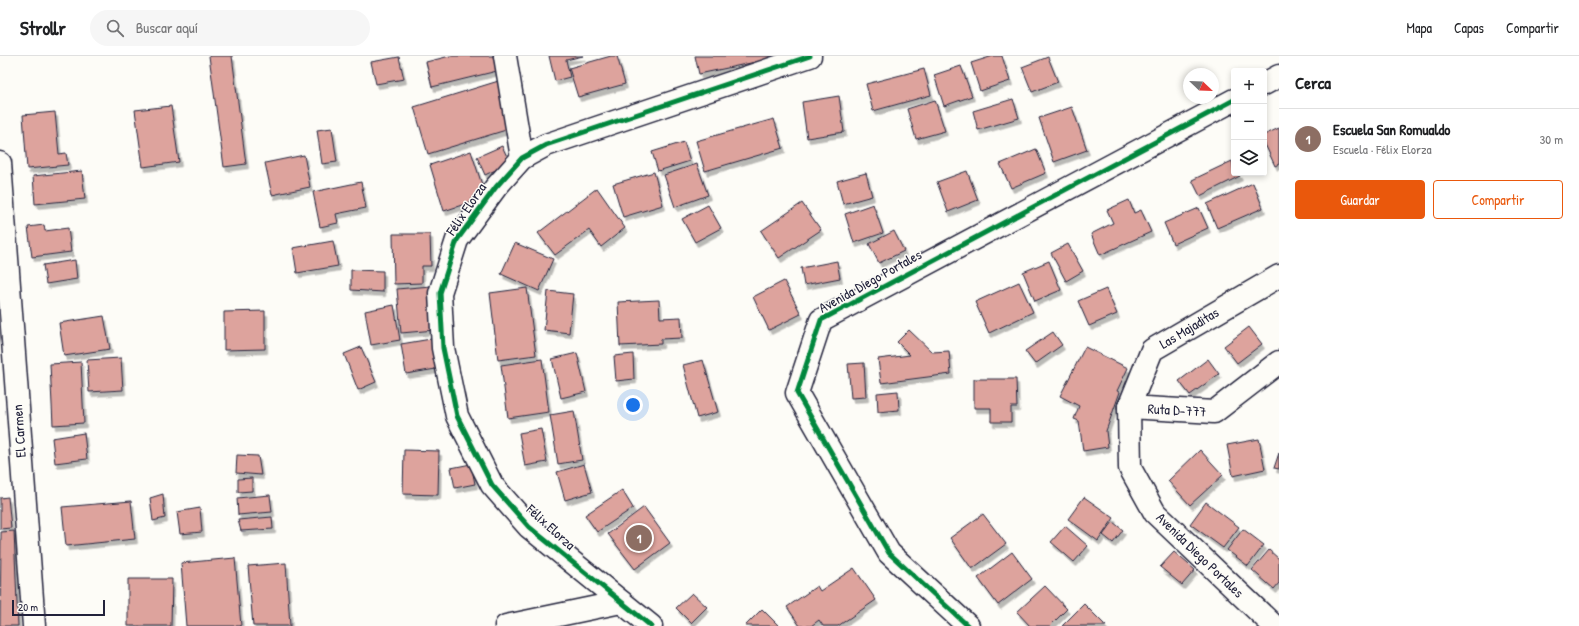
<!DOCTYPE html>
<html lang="es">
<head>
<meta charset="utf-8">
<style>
	body { margin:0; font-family:"Patrick Hand",sans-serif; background:#f6f6f6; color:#202124 }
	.controls { position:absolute; right:12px; top:12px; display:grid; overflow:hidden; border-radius:4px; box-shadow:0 2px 6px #0003 }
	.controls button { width:36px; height:36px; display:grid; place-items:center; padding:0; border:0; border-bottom:1px solid #e0e0e0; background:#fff; color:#202124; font:20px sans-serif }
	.compass { position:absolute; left:1183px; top:12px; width:36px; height:36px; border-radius:50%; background:#fff; box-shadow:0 2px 6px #0003; rotate:113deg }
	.scale { position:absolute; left:12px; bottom:10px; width:93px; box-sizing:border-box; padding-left:4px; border:2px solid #22223b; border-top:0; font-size:11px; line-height:14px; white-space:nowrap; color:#22223b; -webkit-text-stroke:3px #fdfcf7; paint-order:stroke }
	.you { position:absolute; left:633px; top:349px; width:14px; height:14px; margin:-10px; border:3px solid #fff; border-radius:50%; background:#1a73e8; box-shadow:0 0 0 6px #1a73e833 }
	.badge { display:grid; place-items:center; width:26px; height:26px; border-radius:50%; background:#ea580c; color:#fff; font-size:13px; font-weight:700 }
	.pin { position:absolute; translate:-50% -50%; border:2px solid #fff; box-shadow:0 1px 4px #0006 }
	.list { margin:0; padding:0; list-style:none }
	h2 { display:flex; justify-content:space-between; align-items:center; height:52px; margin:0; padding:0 16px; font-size:17px }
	h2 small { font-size:13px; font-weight:400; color:#757577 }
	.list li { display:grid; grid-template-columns:26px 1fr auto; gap:12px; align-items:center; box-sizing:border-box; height:60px; padding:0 16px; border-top:1px solid #e0e0e0 }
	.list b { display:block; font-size:15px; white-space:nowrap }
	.list p { margin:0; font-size:13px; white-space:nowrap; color:#757577 }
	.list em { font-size:13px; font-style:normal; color:#757577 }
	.actions { display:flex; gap:8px; padding:12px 16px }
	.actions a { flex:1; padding:9px 0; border:1px solid #ea580c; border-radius:4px; text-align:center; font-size:14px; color:#ea580c }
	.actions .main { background:#ea580c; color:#fff }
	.icon { flex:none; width:22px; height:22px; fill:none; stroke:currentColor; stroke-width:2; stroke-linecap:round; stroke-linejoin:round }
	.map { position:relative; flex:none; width:1279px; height:570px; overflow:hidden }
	header { display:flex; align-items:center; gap:24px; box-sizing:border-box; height:56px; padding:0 20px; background:#fff; border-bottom:1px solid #e0e0e0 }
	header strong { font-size:19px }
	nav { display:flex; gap:22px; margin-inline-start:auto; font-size:14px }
	.search { width:280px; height:36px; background:#f6f6f6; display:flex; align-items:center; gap:10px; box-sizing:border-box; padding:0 14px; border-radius:22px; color:#757577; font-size:15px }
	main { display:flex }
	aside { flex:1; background:#fff }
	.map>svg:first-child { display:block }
</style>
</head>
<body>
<header>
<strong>Strollr</strong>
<div class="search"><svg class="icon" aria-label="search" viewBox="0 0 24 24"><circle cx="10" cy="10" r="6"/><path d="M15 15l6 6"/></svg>Buscar aquí</div>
<nav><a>Mapa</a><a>Capas</a><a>Compartir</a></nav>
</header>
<main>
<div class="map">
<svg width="1279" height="570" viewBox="0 0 1279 570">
	<defs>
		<filter id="shadow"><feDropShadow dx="2.5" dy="4.5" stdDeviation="0" flood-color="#0004"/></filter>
	</defs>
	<rect width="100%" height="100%" fill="#fdfcf7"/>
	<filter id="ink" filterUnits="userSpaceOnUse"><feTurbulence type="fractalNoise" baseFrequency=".025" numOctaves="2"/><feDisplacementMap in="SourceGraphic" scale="8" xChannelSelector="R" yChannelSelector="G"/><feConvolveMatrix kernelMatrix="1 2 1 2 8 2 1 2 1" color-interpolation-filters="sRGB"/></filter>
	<g filter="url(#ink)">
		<g fill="#dda39d" stroke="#22223b" filter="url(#shadow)">
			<polygon points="209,0 232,0 246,108 224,111"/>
			<polygon points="450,0 493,0 497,15 432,31 426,6"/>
			<polygon points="549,0 583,0 566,4 570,21 555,25"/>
			<polygon points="611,0 617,0 625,28 578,41 569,12"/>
			<polygon points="695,0 784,0 699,18"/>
			<polygon points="993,0 1002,0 1010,25 980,35 971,7"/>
			<polygon points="399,1 404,23 376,28 371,6"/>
			<polygon points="1048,1 1058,26 1032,36 1022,11"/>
			<polygon points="961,10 972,40 944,50 934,19"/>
			<polygon points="924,13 931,39 873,55 866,28"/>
			<polygon points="505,23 519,70 428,98 414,51"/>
			<polygon points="839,40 844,76 807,82 802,46"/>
			<polygon points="1013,43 1019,62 978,74 973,55"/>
			<polygon points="935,44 945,75 916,83 907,53"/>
			<polygon points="171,50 179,106 143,111 135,54"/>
			<polygon points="1072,51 1087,94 1054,106 1039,62"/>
			<polygon points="55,56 59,98 66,97 68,109 27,113 23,59"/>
			<polygon points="774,63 783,92 705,115 696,85"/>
			<polygon points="332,72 337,106 322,108 317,74"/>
			<polygon points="1279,72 1279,108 1275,110 1264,86 1264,79"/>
			<polygon points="684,86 690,105 658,115 652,96"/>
			<polygon points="502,90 510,107 485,119 477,101"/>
			<polygon points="1036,93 1046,117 1011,132 1000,108"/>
			<polygon points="471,95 486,141 444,155 430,109"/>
			<polygon points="304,99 310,131 272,139 265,107"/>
			<polygon points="1232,105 1234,117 1238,117 1240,120 1200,140 1192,124"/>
			<polygon points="697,108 708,139 675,151 664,119"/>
			<polygon points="82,115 85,143 35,148 33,120"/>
			<polygon points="967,115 978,144 948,156 937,126"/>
			<polygon points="654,116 663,149 623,161 613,128"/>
			<polygon points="866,117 872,140 843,148 837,125"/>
			<polygon points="361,126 366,152 336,158 338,167 320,171 313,136"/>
			<polygon points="1253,127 1263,152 1217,172 1207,148"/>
			<polygon points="597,132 625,172 601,191 589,174 555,199 538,177"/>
			<polygon points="1129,144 1134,157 1141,154 1151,176 1100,199 1091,178 1113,167 1107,154"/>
			<polygon points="802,147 821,174 779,202 761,175"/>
			<polygon points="873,148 883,177 854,187 845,158"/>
			<polygon points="708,149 721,172 695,186 682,163"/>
			<polygon points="1199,152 1208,172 1173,188 1164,167"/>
			<polygon points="44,169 45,175 68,172 71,196 32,201 28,171"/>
			<polygon points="894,175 904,195 879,207 869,188"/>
			<polygon points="393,178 430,178 431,210 422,210 422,227 394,228"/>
			<polygon points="333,185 338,210 297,217 293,192"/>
			<polygon points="515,187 553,203 539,235 501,218"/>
			<polygon points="1068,188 1083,215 1066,225 1051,197"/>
			<polygon points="75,204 77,223 46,228 43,209"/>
			<polygon points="837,205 840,222 804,229 801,212"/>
			<polygon points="1049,205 1061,234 1035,245 1023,216"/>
			<polygon points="351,214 383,215 383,236 351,234"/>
			<polygon points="784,225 801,258 769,274 753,241"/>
			<polygon points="1019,226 1033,256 989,277 975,246"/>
			<polygon points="431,230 435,274 401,277 397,233"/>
			<polygon points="527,232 536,299 498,304 490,237"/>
			<polygon points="1106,233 1117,258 1089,270 1078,245"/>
			<polygon points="548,235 573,238 569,277 544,274"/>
			<polygon points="659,244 660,262 681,261 682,282 661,283 661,288 620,290 618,246"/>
			<polygon points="394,249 400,284 371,289 365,255"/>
			<polygon points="265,255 265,293 224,294 224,256"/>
			<polygon points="104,260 110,293 64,300 59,267"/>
			<polygon points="1249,271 1262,288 1237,307 1224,290"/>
			<polygon points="909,274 932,296 949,295 951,318 881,327 878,303 910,299 897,286"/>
			<polygon points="1053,276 1062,289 1035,308 1025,295"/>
			<polygon points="437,282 442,312 406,318 401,288"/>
			<polygon points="361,291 376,326 358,334 344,298"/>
			<polygon points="1085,291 1128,312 1117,335 1120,336 1106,375 1108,391 1083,395 1079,365 1074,363 1079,350 1060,340"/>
			<polygon points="577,297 586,336 561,342 552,303"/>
			<polygon points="633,298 634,323 616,325 614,300"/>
			<polygon points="121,302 123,334 89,336 87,304"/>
			<polygon points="542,303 549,356 508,362 501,309"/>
			<polygon points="1208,303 1219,318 1190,339 1179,325"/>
			<polygon points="703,304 718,356 697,362 683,309"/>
			<polygon points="81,306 84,367 53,369 50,308"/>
			<polygon points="864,307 866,341 851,342 848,308"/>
			<polygon points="974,323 1016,323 1017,351 1011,351 1011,366 991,366 991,352 974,352"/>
			<polygon points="898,335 899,354 878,356 877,337"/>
			<polygon points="574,355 582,404 558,408 550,359"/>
			<polygon points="541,373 547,406 525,410 519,377"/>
			<polygon points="84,377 87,403 55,407 52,382"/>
			<polygon points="1259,383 1265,413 1233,420 1227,389"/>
			<polygon points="404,394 439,395 438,439 403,438"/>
			<polygon points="1200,394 1223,419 1190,449 1168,425"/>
			<polygon points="1279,397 1279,413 1274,412"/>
			<polygon points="237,399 258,400 261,419 236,417"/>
			<polygon points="471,408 475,428 455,432 451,412"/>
			<polygon points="584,408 592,436 565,444 557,416"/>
			<polygon points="252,422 252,435 238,436 238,423"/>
			<polygon points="622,434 633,452 597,476 585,459"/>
			<polygon points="163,438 165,462 153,465 150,442"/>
			<polygon points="270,439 272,456 238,459 237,442"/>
			<polygon points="8,441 11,472 0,473 0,442"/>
			<polygon points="1084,441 1114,462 1098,485 1068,463"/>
			<polygon points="131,445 135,483 66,490 62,451"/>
			<polygon points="1206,446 1239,471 1223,492 1190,468"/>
			<polygon points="644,451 670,487 635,513 608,478"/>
			<polygon points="200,452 202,476 180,478 177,456"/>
			<polygon points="983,458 1006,488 972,513 950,482"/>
			<polygon points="272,461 273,473 241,475 238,464"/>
			<polygon points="1113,466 1123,474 1113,487 1103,479"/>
			<polygon points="1065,470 1088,490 1074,506 1051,486"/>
			<polygon points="1243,473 1264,489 1248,510 1227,494"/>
			<polygon points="14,475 18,570 0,570 1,476"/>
			<polygon points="1269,494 1279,503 1279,527 1274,533 1252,514"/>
			<polygon points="1012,496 1032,523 998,549 978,522"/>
			<polygon points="1174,496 1195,514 1182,529 1160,511"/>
			<polygon points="235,502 241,570 186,570 181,507"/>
			<polygon points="286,507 290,570 253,570 248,510"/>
			<polygon points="854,512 876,544 838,570 823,570 819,564 811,570 800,570 787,551 817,530 820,535"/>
			<polygon points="128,523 172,523 171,570 128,570"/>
			<polygon points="1045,530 1067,553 1050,570 1030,570 1017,556"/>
			<polygon points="692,537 707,551 691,567 676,552"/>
			<polygon points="1084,548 1106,570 1062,570"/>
			<polygon points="762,553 779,570 745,570"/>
		</g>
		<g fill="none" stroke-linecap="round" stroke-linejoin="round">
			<defs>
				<g id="street">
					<polyline points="505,0 522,102"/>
					<polyline points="1264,28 1279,20"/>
					<polyline points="0,107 34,570"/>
					<polyline points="1129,351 1130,412 1155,457 1274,570"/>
					<polyline points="506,570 621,546"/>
					<polyline points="651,570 529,471 492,429 457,360 443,292 440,237 457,184 496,131 522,102 546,89 810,0"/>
					<polyline points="968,570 889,497 797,337 821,264 1234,44"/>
				</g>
				<polyline id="secondary" points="1279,220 1152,294 1129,351 1214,356 1279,306"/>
			</defs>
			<use href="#street" stroke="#22223b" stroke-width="25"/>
			<use href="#secondary" stroke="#22223b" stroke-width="25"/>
			<use href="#street" stroke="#fdfcf7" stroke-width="22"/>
			<use href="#secondary" stroke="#fdfcf7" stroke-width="22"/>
			<defs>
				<g id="cycleway">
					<polyline points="651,570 529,471 492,429 457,360 443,292 440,237 457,184 496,131 522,102 546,89 810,0"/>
					<polyline points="968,570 889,497 797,337 821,264 1234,44"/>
				</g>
			</defs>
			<use href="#cycleway" stroke="#fdfcf7" stroke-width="8"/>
			<use href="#cycleway" stroke="#00873e" stroke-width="5"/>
		</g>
	</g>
	<g text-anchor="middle" stroke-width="3" stroke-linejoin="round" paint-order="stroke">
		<g font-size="14" fill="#22223b" stroke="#fdfcf7">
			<text transform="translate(466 153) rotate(-56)" y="5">Félix Elorza</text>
			<text transform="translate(870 225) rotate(-29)" y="5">Avenida Diego Portales</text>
			<text transform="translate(1189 272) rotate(-31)" y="5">Las Majaditas</text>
			<text transform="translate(1177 354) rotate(3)" y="5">Ruta D-777</text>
			<text transform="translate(19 375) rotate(-94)" y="5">El Carmen</text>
			<text transform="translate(551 471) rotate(42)" y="5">Félix Elorza</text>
			<text transform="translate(1200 499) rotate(44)" y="5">Avenida Diego Portales</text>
		</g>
	</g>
</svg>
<div class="controls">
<button>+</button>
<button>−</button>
<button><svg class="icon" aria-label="layers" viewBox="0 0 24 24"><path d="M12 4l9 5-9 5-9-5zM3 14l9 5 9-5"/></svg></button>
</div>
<svg class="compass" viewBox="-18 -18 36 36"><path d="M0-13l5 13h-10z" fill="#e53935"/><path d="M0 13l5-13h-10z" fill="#757577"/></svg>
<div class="scale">20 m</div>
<div class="you"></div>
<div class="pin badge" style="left:639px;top:482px;background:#8d6e63">1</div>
</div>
<aside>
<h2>Cerca<small></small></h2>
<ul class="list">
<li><span class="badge" style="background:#8d6e63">1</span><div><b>Escuela San Romualdo</b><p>Escuela · Félix Elorza</p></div><em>30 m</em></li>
</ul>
<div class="actions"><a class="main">Guardar</a><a>Compartir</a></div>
</aside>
</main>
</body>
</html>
